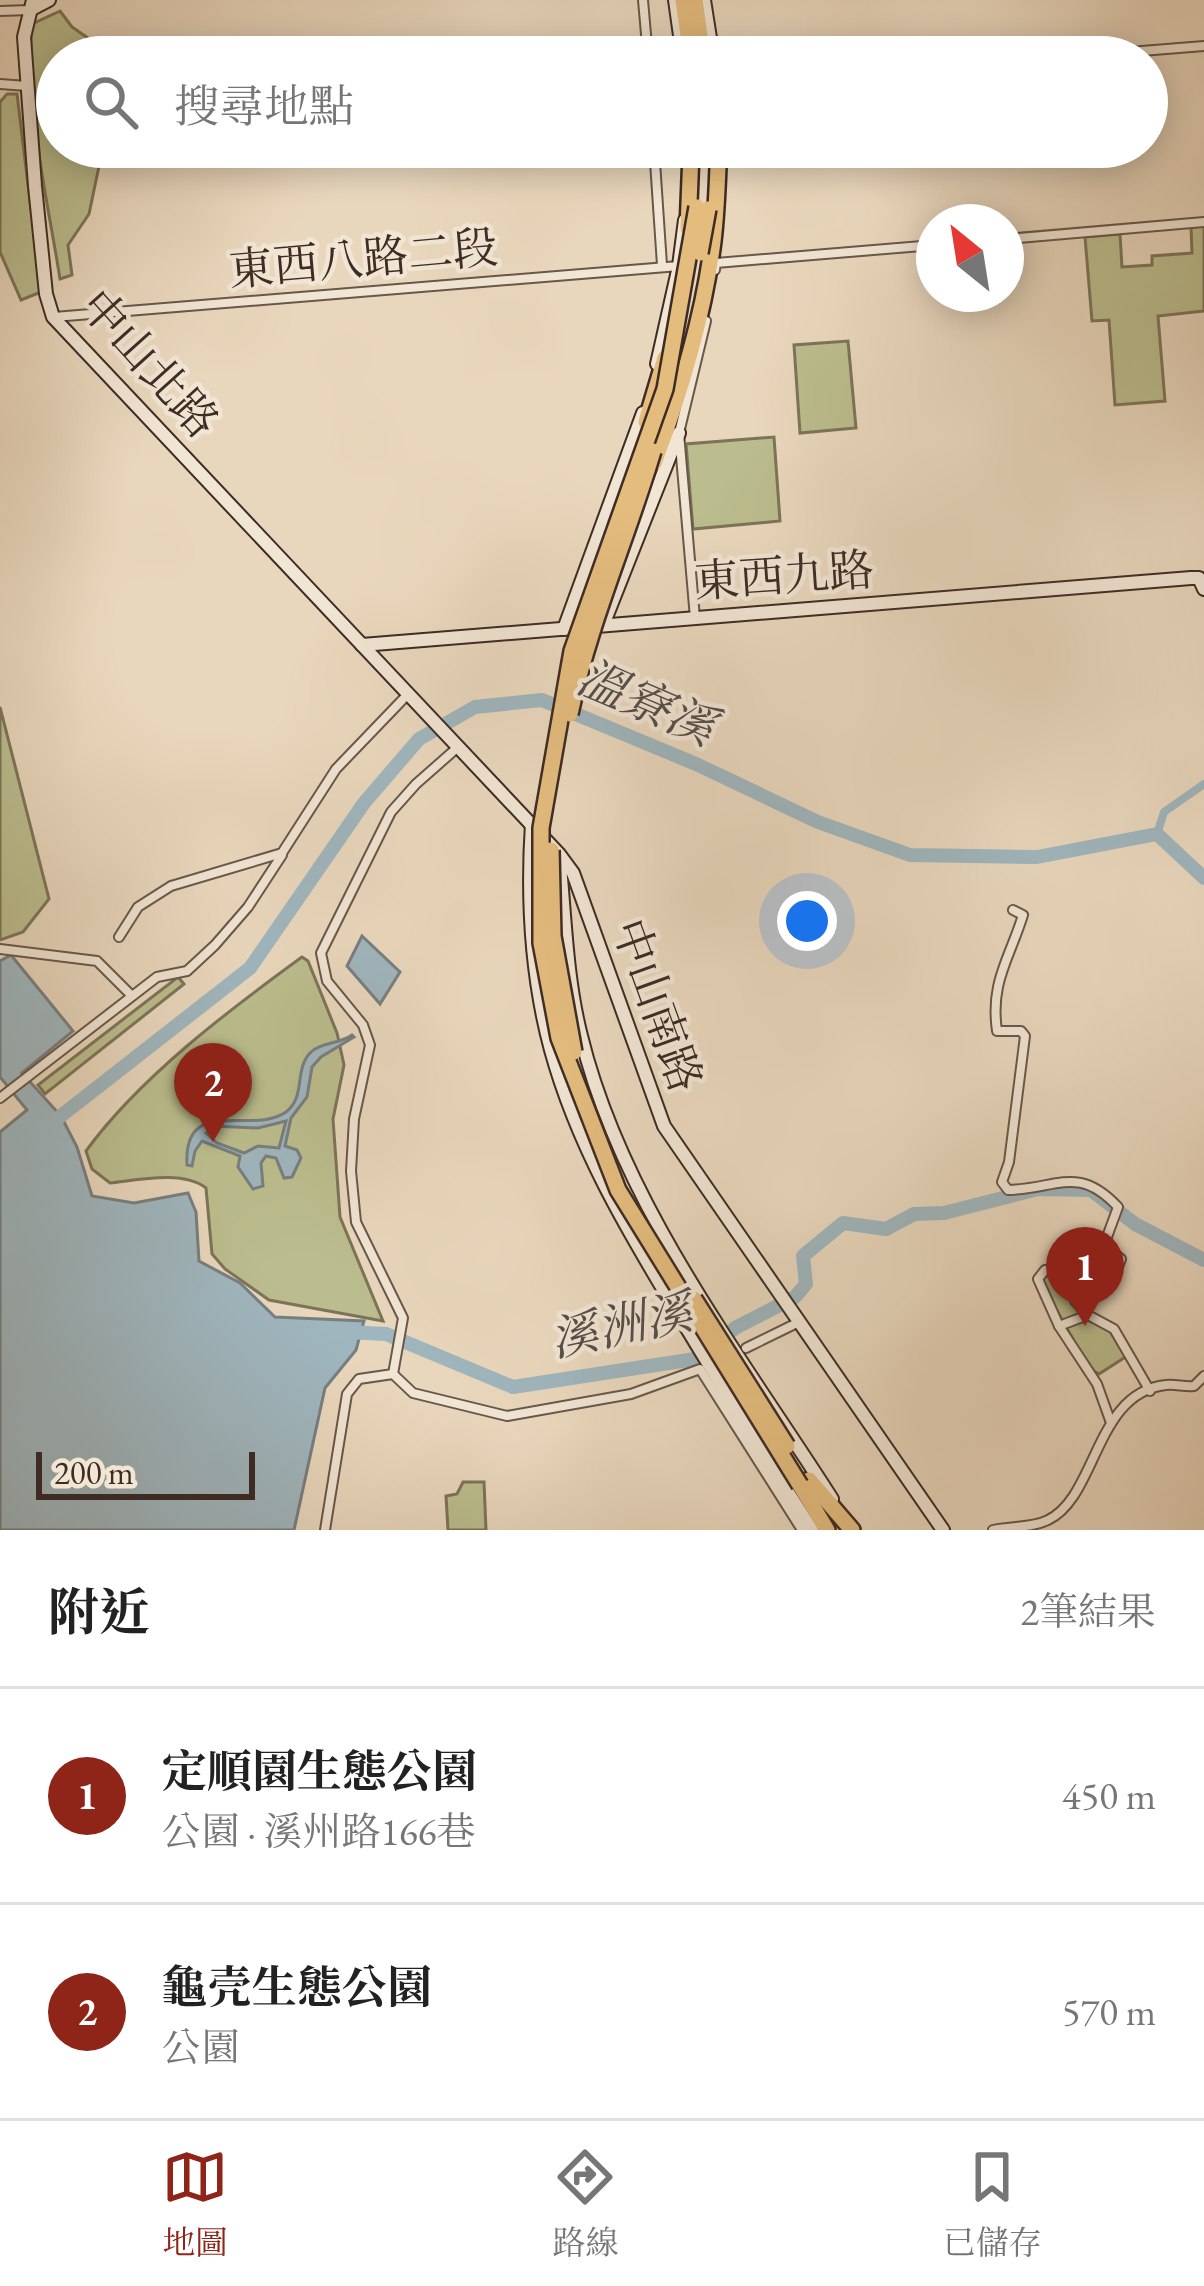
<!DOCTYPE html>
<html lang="zh-TW">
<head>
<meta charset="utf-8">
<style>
	body { margin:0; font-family:"EB Garamond","Noto Serif TC",serif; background:#f6f6f6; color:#222 }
	.compass { position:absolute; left:916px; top:204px; width:108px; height:108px; border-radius:50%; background:#fff; box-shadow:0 6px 30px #0003; rotate:330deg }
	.scale { position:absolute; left:36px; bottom:30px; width:219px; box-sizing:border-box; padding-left:12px; border:6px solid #3e2c24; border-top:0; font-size:33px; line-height:42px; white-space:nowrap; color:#3e2c24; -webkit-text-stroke:9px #f1e5d4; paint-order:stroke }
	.you { position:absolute; left:807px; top:921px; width:42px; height:42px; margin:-30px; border:9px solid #fff; border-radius:50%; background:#1a73e8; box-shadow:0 0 0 18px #1a73e833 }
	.badge { display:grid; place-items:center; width:78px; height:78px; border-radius:50%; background:#8f2418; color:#fff; font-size:39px; font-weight:700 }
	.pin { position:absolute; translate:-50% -99px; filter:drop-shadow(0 3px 6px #0008) }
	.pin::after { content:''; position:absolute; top:63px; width:42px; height:36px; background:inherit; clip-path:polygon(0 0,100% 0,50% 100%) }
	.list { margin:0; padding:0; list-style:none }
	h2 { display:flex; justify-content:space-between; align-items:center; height:156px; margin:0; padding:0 48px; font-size:51px }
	h2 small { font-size:39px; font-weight:400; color:#767676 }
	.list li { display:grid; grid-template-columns:78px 1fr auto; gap:36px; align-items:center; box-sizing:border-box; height:216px; padding:0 48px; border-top:3px solid #e0e0e0 }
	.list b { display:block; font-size:45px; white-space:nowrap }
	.list p { margin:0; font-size:39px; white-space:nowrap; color:#767676 }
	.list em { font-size:39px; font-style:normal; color:#767676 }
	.icon { flex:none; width:66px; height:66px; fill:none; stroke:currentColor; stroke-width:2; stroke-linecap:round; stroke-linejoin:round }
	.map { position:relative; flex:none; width:1204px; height:1530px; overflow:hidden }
	.search { position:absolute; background:#fff; box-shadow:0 6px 30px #0003; left:36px; right:36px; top:36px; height:132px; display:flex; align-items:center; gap:30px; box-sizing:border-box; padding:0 42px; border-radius:66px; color:#767676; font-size:45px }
	.sheet { height:588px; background:#fff }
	nav { display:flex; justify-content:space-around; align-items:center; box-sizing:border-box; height:168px; border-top:3px solid #e0e0e0; background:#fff; font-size:33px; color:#767676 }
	nav a { display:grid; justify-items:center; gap:6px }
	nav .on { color:#8f2418 }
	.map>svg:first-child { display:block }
</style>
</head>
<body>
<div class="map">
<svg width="1204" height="1530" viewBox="0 0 1204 1530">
	<rect width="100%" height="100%" fill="#e9d7bd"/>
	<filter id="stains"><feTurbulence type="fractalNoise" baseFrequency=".00167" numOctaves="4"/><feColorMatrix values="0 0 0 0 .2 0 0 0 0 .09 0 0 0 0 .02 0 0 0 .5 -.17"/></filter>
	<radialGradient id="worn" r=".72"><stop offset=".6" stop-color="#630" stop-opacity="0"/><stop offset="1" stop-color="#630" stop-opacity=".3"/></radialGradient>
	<g fill="#bbbd8e" stroke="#7c7459" stroke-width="3">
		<path d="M60,11l12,16 16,11 3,19h-34v90h46l-14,67 -21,31 4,30 -12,4c-13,-83 -35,-171 -28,-255z"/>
		<polygon points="7,94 17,94 41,292 21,300 0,252 0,102"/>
		<polygon points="1204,226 1204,311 1158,316 1165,401 1115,405 1109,320 1092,321 1085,237 1120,234 1122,267 1152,265 1152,256 1192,253 1191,227"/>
		<polygon points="848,341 856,428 800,433 794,345"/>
		<polygon points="774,437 780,521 693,529 686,444"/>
		<polygon points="0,707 49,899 23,932 0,940"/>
		<path d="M302,957l6,4 29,72 7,32 -11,54 7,98 43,104 -114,-21 -44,-31 -13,-15 -6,-66c-23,-18 -68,-8 -96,-5l-18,-14 -6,-18c53,-73 143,-141 216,-194z"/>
		<polygon points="178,977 184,984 45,1094 38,1085"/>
		<polygon points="1045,1276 1073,1281 1070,1293 1079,1314 1105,1324 1127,1356 1099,1374 1089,1368 1041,1282"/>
		<polygon points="463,1482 484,1482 486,1530 448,1530 446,1496 457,1494"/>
	</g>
	<g fill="#9fb6be" stroke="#787f80" stroke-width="3" fill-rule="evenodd">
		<polygon points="362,936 400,972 380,1004 347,966"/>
		<polygon points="11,955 73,1031 22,1073 61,1116 77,1147 92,1196 134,1203 188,1193 196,1212 199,1261 240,1283 275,1317 364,1321 356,1350 325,1388 294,1530 0,1530 0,1132 27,1110 0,1077 0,961"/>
		<path d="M352,1035l2,2 -33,20 -9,10 -5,30 -16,21 -6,28 12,4 4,8 -9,19 -8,1 -8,-20 -10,-2 -5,7 2,23 -10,3 -15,-22 2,-11 -38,-15 -7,10 -3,15 -5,-1c-4,-71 65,-29 99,-53 20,-15 8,-42 24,-59 11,-11 30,-9 42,-18zM286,1121l-7,27 -21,-2 -14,7 -27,-10 -11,-10 7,-7 45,2z"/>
	</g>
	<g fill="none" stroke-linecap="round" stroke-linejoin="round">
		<polyline stroke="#9fb6be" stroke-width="8" points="1157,834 1164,812 1204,784"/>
		<g stroke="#9fb6be" stroke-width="14">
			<polyline points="48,1126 250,968 364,803 419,739 475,707 542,700 696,764 818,822 910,855 1037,857 1157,834 1204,878"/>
			<polyline points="345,1332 386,1334 513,1387 695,1359 735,1328 795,1297 806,1284 803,1256 843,1223 886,1229 914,1214 944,1213 1038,1189 1091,1190 1135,1224 1204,1260"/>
		</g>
		<defs>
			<g id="street">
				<polyline points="643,0 648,57"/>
				<polyline points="0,11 30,10"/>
				<polyline points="1067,57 1204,46"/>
				<polyline points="0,84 27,86"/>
				<polyline points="654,147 662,265"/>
				<polyline points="1006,239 1204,222"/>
				<polyline points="715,270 716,263 934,245"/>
				<polyline points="54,317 679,266"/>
				<polyline points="695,618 679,433 706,321"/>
				<path d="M1013,910l10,5c-14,45 -33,67 -26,116h24l4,5 -16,126 -7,20 6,8c49,-1 70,-26 110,17l-14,38 17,14 -8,21 -68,-10 -7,9 21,47 38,58 14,39"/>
				<polyline points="119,937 138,907 171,886 282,853 336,769 409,693"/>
				<polyline points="0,949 97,961 132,996"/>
				<polyline points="0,1098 157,977 187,971 215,945 248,907 282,855"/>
				<polyline points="1076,1276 1075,1301 1088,1315 1114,1329 1150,1391"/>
				<polyline points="1059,1326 1088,1315"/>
				<polyline points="746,1348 799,1322"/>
				<polyline points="393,1374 413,1393 507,1416 631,1394 700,1369 802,1530"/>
				<polyline points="325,1530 347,1394 359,1379 393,1374 403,1318 356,1222 351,1171 354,1119 370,1045 363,1025 327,981 321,953 391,812 416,784 458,747"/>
				<path d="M993,1530c17,-4 39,-2 55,-10 49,-23 47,-128 118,-135 10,-1 18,2 28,1l10,-10"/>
			</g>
			<g id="secondary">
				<polyline points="33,0 24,37 35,186 46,294 53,317 559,854 573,873 664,1126 943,1530"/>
				<polyline points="675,0 683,57"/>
				<polyline points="704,0 713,57"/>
				<polyline points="30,10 49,0"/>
				<polyline points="657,364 679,266 685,220"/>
				<polyline points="603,625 679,433"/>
				<polyline points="564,629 643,413"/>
				<polyline points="362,645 1191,578 1199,578 1204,589"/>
				<path d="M532,823c-5,76 -1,153 19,227 26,95 75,178 126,262 44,73 89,146 135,218"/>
				<path d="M559,855c6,61 7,122 22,181 41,168 159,319 251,463"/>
			</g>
			<g id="highway">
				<polyline points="683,0 691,57"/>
				<polyline points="695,0 703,57"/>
				<polyline points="688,228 691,153"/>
				<polyline points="646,422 665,358"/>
				<path d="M654,463c26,-69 48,-141 58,-214 5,-34 5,-68 7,-102"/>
				<polyline points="809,1480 852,1530"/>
				<polyline points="800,1485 827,1530"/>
			</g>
		</defs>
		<use href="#street" stroke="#69574a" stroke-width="12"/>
		<use href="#secondary" stroke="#3e2c24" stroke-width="16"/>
		<use href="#highway" stroke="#3e2c24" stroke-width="20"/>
		<use href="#street" stroke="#f1e5d4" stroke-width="8"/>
		<use href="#secondary" stroke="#f1e5d4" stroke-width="12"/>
		<use href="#highway" stroke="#e4bc7e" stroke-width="15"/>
		<defs>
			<g id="highway-bridge">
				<polyline points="697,207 665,389 572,651 541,828 541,943 559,1038 618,1190 800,1485"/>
				<polyline points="700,253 708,209"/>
				<path d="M570,714c19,-91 57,-175 83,-263"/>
				<polyline points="551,850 553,936 574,1052"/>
				<polyline points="694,1299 787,1446"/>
			</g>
		</defs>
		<use href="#highway-bridge" stroke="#3e2c24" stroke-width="20" stroke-linecap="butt"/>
		<use href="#highway-bridge" stroke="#e4bc7e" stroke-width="15"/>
	</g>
	<g text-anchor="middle" stroke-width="9" stroke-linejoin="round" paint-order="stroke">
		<g font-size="45" fill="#3e2c24" stroke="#f1e5d4">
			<text transform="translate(363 258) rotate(-5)" y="16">東西八路二段</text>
			<text transform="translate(150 363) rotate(48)" y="16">中山北路</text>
			<text transform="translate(784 575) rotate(-4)" y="16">東西九路</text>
			<text transform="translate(658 1005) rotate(70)" y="16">中山南路</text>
		</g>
		<g font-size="48" font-style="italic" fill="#564e4a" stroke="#f1e5d4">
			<text transform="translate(647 702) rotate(23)" y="17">溫寮溪</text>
			<text transform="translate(621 1325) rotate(-12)" y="17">溪洲溪</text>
		</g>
	</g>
	<rect width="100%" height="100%" filter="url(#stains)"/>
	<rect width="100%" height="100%" fill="url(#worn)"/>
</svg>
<svg class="compass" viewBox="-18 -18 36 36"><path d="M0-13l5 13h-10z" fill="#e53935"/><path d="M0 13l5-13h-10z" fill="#767676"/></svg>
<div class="scale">200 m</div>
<div class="you"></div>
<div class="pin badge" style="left:1085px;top:1326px">1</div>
<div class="pin badge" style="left:213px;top:1142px">2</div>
<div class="search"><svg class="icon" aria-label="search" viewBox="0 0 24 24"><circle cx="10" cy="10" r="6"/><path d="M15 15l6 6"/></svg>搜尋地點</div>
</div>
<section class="sheet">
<h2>附近<small>2筆結果</small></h2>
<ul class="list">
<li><span class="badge">1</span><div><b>定順園生態公園</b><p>公園 · 溪州路166巷</p></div><em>450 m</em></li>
<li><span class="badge">2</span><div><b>龜壳生態公園</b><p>公園</p></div><em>570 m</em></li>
</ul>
</section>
<nav>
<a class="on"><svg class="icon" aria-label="map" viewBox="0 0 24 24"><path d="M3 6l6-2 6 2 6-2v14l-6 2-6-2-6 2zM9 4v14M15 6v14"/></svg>地圖</a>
<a><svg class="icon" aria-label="directions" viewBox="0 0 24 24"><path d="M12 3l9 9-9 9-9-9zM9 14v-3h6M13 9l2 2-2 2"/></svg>路線</a>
<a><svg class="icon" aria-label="saved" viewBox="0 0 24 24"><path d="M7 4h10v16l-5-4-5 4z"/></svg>已儲存</a>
</nav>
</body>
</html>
